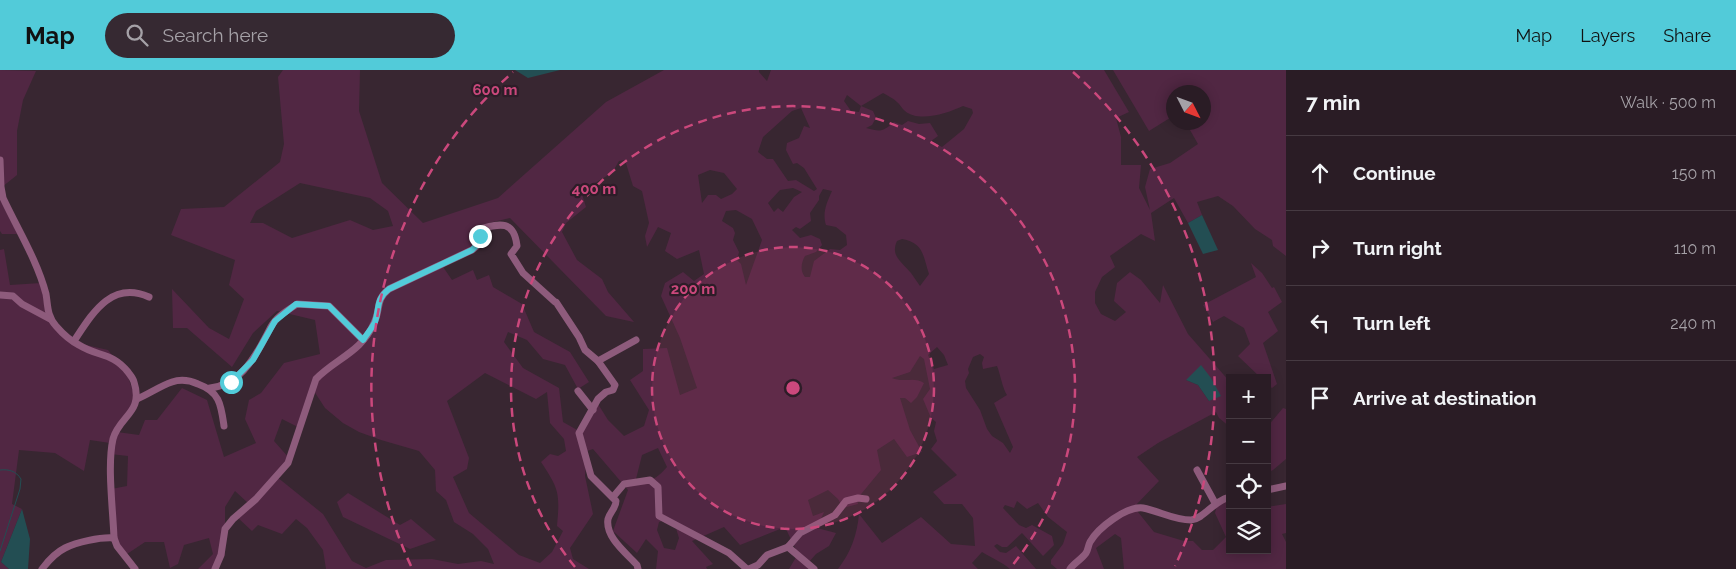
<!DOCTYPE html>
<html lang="en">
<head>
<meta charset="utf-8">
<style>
	body { margin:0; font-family:Raleway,sans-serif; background:#362932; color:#f1f3f6 }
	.controls { position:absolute; right:15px; bottom:15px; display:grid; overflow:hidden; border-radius:0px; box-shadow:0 2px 12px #0003 }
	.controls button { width:45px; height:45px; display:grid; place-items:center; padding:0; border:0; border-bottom:1px solid #463a42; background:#2a1c25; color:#f1f3f6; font:25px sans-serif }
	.compass { position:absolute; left:1166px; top:15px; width:45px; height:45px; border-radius:50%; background:#2a1c25; box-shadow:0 2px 12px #0003; rotate:132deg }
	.stop { position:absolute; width:15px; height:15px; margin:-11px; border:4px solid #52cbd9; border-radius:50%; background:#fff }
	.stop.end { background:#52cbd9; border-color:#fff; box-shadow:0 1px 5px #0008 }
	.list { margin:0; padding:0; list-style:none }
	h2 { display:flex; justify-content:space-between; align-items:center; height:65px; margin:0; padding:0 20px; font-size:21px }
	h2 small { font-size:16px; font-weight:400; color:#a5a1a7 }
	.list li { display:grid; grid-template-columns:32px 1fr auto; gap:15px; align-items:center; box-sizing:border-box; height:75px; padding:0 20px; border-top:1px solid #463a42 }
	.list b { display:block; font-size:19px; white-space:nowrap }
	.list em { font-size:16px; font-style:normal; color:#a5a1a7 }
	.icon { flex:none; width:28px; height:28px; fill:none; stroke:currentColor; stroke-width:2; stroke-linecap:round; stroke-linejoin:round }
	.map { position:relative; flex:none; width:1286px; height:499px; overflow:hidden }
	header { display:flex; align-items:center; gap:30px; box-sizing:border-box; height:70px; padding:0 25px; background:#52cbd9; color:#111 }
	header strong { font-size:24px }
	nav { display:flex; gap:28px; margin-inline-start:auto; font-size:18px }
	.search { width:350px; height:45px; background:#362932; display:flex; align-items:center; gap:12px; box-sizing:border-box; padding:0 18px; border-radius:28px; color:#a5a1a7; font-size:19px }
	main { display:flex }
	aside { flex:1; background:#2a1c25 }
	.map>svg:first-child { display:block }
</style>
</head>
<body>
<header>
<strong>Map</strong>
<div class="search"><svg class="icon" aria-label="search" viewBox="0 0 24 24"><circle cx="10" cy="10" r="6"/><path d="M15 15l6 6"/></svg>Search here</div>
<nav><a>Map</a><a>Layers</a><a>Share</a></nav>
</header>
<main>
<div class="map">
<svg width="1286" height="499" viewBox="0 0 1286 499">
	<rect width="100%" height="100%" fill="#382631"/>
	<g fill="#512743" fill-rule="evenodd">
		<polygon points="0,0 36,1 23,30 17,61 17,105 2,117 17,164 2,164 0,161"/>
		<path d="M283,0h77l-1,41 23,72 41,40 75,-25 108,-96 58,-32h95v2l8,9 4,-11h333l25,42 -13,6 5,19v28h20l-2,23 11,22 -5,-23 5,-18 20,-6 28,-19 -12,-21 18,-1v-30h-30l-1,24 -24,15 -36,-61h173v186l-13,-10 -1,-6 -17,-11 -22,-23 -15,-10 -21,6 5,13 -14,8 -14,-25 -23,15 4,28 -14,-7 -31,22 5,11 -13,10 -7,15v11l6,11 14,7 11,-9 -12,-11 3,-18 13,-11 11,8 19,23 3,-18 25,49 42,48v11l-3,3 3,5v26l-11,-9 -3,-6 -58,31 -21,14 22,24 -25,26 20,25 30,9h9l9,9h11l13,-13 -11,-24 2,-8 13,-7v52h37v-43l19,-3v29l-4,1 4,8v27h-162l-3,-31 -6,-4 -19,14 8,21h-47l-6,-5v-4l12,-16 4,-12 -19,-15 -10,-14 -11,6 -10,-8 -3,7 -9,-3 -2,3 16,17 7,3 6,-3 20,11 2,9 -11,11 -21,-23 -15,14h-5l-5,-3 -3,2 6,6 6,1 10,-7 20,23h-26c-8,-7 -18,-11 -28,-17l-10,11 6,6h-140c13,-17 19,-34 21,-55l23,29 39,-26 30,27 24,2 -2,-28 -11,-14h-18l-11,-12 24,-17 -26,-26 6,-8 -3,-10 2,-9 -5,-4 -8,-19 7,-10 -6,-30 -4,-3 -10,16 -18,6c11,5 23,-2 32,5l-7,14 -6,6 -6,-5h-5l10,32 12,22 -15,5 -13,-18 -17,11 4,20 -24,29 1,5 -15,4 -5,-9 -10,-9 -20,10 5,16 11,-4 -7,16 19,5 -7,13 -13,8 -7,8 2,7h-22l9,-15 -13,-27 -45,18 -16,-18 -32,14 21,23 -7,3 1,2h-51l2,-18 -12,-12 -9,14 -24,-22 15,-41 -35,-41 -6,2 -2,25 8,38 -23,34 3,11 16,10h-263l-3,-19 -16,-22 -11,-9 -14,15 -24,-9 -6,6 -15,-14 11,-14 -13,-12 -10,16v48l-11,14h-16l15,-15 -4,-16 -25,7 -6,19 -8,4 -6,-26h-19l-21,14 -7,-9 -6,-58 16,-3 1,-30 -18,-2v-11l-20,-3 -6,31 -29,-18 -36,-3 -7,54 10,5 -21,53 8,7h-9v-319l4,-1 6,36 31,-2 5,32 27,27 35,8 19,24 9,26 -19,32 22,3 6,-15h12l25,-32 25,12 17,57 32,-14 -11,-24 4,-19 12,-7 23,-30 36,-9 -5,-34 -38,-9 -24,22 -21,34 -45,-39h-14l-1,-39 37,39 20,11 15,-40 -15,-14 6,-25 -64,-25 10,-26 43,-2 56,-45 4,-18 -6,-67zM883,23c5,3 10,5 14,9 3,2 5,7 8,9 14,12 43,2 58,-5l9,3 1,4 -9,16 -22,18 -11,-6 7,-5 -8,-13 -11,1 -11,-3 -6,4 -8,-3c-12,10 -13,10 -28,6l6,-3 4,-7 -3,-7 -12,-5zM847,25l14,11 -2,6 -8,-1 -7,-10zM801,38l9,20 -6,-2 -5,12 -12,5 -1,7 7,14 4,-1 7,5 13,21 -3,2 -18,-11 -8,1 -15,-22h-6l-9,-7 5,-15 29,-26zM625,90l8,26 9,5 7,32 -4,13 2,11 11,-20 13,6 -6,18 12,8 22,-9 5,24 -10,7 -11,-9 -18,11 -4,13 19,42 17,50 -17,7 -13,-47 -24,1v22l-13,9 19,30 -5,16 -20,10 -16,-16 -10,-16 -19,27 -16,-9 -4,-34 -36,-20 -19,-26 4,-10 19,8 16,19 22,6 13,24 11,-7 -19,-30 -36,-20 -12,-28 -29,-17 -4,-12 -12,5 -4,-10 -21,10 -13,-19 35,-12 2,-23 34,-8 96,98 28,6 -26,-30 -6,-13 -25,-19 -15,-28 4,-9 20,-16 -5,-16 31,-18 7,-12zM710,100l14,3 13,16 -5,5 -11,5 -5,-4h-8l-6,8 -4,-28zM300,113l70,15 18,13 5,15 -20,4 -23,-10 -58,18 -29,-15h-13l6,-12zM793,118l9,4 -8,5 -11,15 -5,-4 -4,4 -6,-9 12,-13zM823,119l9,2c-5,11 -10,22 -6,34l10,2 10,8 1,10 -7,5 -10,-1 -16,12 -4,16h-5c-5,-6 -4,-14 0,-21l11,-4 6,-7 -2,-6 -9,-4 -11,3 -8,-8 4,-3 4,2 11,-8 -1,-8 9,-13v-4zM736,140l16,9 10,21 -16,45 -5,-21 -4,-4 2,-8 -6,-12 2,-7 -2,-5 -11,-7 4,-10zM902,169c22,4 21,17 27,35l-9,12c-3,-4 -6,-9 -9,-13 -9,-11 -21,-17 -14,-32zM937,277l7,8 4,10 -14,4 -6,-14zM980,284l4,3 -2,6 1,6 14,-3c3,7 6,24 10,29l-13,8 19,44 -3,6 -7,-10 -11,-7 -5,-7 -7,-19 -14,-22 -1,-7 4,-8 -1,-4 5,-12zM485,303l51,26 11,-7 3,31 14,16 2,12 -8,5 -8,-2 -9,8c18,27 19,31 16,64l6,5 -11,21 -12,11 -21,-8 -50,-42 -16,-36 14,-8 2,-11 -22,-57zM1211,308l-2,23 -11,-16 -12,-5zM312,318l13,20 18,15 16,9 22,8 38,11 16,19 1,21 10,9 8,22 19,12 15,15 6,15 -13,-3 -23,3 -26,-5 -46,1 -20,8 -14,-7 -29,-47 -46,-37 13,-18 -16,-18 8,-22 20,10zM658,378l9,19c-10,11 -17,17 -31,12l6,-24zM665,450l10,5 4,13 -4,12 -11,-2 -7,-18 2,-8z"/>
		<polygon points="1251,193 1262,203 1272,218 1274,217 1282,232 1268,242 1278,261 1263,273 1277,314 1272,318 1267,314 1267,308 1261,308 1238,286 1250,274 1244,258 1224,246 1213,252 1203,235 1256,207"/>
		<polygon points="1283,338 1286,339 1286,389 1273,400 1267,403 1267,357"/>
		<polygon points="348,423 400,455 411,449 436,470 410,479 343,447 337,432"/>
	</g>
	<g fill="#234e53">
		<polygon points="515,0 560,0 528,8"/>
		<polygon points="1202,145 1218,180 1203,184 1188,153"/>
		<polygon points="1201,295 1211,308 1221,326 1209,331 1198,315 1186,310"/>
		<polygon points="22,439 30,469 28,499 9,499 1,492"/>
	</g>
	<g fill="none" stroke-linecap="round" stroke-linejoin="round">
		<path stroke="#234e53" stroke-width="1" d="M0,400c9,-1 16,1 21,9l-1,10 -20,62"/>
		<g stroke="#8e5b7c" stroke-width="7">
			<path d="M0,90l1,27 2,11c15,32 34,62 43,96 2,12 1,22 10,32 6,7 15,15 23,19 19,12 33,7 49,27 2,3 5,6 6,10 10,31 -15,34 -21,57 -6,26 0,71 1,99l3,8 18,23"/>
			<polyline points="0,225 13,226 22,234 50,249"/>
			<path d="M74,271c18,-27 37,-61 75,-44"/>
			<polyline points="598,291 636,270"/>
			<path d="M210,318c28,-3 43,-27 55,-50 3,-5 6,-13 10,-17 5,-7 15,-12 22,-17l32,2 34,34"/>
			<polyline points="578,321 593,340"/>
			<path d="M137,329c12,-5 23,-13 35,-17 9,-3 17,-2 26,2 22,8 23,21 26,42"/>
			<polyline points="1197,400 1215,433"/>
			<polyline points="1267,420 1286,416"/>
			<polyline points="613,427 624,414 650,410 658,417 659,446 729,483 747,499"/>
			<polyline points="788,477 814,499"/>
			<path d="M42,499c6,-8 13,-16 23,-21 12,-6 35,-11 49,-10"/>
			<path d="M215,499l6,-14 4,-26 8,-10 23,-20 32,-36 28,-84c19,-20 46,-27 58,-56 7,-14 1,-23 15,-34l83,-39 6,-5 1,-16c20,-5 35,-10 38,17l-6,8 12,19 32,29h1l23,35 6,13 13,11 17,24 -2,5 -7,2 -8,7 -19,34 12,43 25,25c0,7 -6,11 -8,18 -3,18 18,34 29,46l1,4"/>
			<polyline points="749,499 758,495 767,485 788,477 800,463 835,445 846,431 858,428 866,429"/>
			<path d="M1070,499c4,-6 12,-10 16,-16 2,-3 2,-7 4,-11 8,-14 36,-36 53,-34 16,3 31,12 48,12 13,-1 23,-20 39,-23"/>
		</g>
	</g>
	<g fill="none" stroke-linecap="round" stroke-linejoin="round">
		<path stroke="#52cbd9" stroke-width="6" d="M231,312l22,-22 22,-39 21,-17 33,2 34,34c4,-6 9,-12 12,-18 5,-14 0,-22 14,-33l83,-39 6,-6 2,-8"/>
	</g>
	<circle cx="793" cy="318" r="141" fill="#cb487c" fill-opacity=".12"/>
	<g fill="none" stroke="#cb487c" stroke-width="2.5" stroke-dasharray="9 6">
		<circle cx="793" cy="318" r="141"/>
		<path d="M575 497A282 282 0 1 1 1011 497"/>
		<path d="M411 496A422 422 0 0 1 513 2M1073 2A422 422 0 0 1 1175 496"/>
	</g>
	<circle cx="793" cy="318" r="8" fill="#cb487c" stroke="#2d1d28" stroke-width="2.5"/>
	<g font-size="15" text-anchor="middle" font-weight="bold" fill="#cb487c" stroke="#2d1d28" stroke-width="4.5" stroke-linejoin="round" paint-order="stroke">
		<text x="495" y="25">600 m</text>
		<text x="594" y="124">400 m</text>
		<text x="693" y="224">200 m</text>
	</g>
</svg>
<div class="controls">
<button>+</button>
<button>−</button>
<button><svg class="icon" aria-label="locate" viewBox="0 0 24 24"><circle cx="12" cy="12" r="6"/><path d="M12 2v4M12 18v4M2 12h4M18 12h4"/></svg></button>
<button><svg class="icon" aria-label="layers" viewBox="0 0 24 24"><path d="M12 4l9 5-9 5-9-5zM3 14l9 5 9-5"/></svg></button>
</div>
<svg class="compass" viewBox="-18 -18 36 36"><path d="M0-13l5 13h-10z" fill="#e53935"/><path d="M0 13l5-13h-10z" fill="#a5a1a7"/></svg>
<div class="stop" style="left:231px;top:312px"></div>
<div class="stop end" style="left:480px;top:166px"></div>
</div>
<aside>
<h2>7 min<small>Walk · 500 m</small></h2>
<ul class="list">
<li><svg class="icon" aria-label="ahead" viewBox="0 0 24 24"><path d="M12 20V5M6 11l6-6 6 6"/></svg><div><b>Continue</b></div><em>150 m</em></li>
<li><svg class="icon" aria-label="right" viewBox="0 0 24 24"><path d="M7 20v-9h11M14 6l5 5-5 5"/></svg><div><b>Turn right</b></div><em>110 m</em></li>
<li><svg class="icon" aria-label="left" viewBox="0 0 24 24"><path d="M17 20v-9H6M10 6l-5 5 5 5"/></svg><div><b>Turn left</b></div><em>240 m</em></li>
<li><svg class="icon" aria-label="arrive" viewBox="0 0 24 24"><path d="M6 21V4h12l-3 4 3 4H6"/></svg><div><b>Arrive at destination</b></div></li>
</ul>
</aside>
</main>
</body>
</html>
